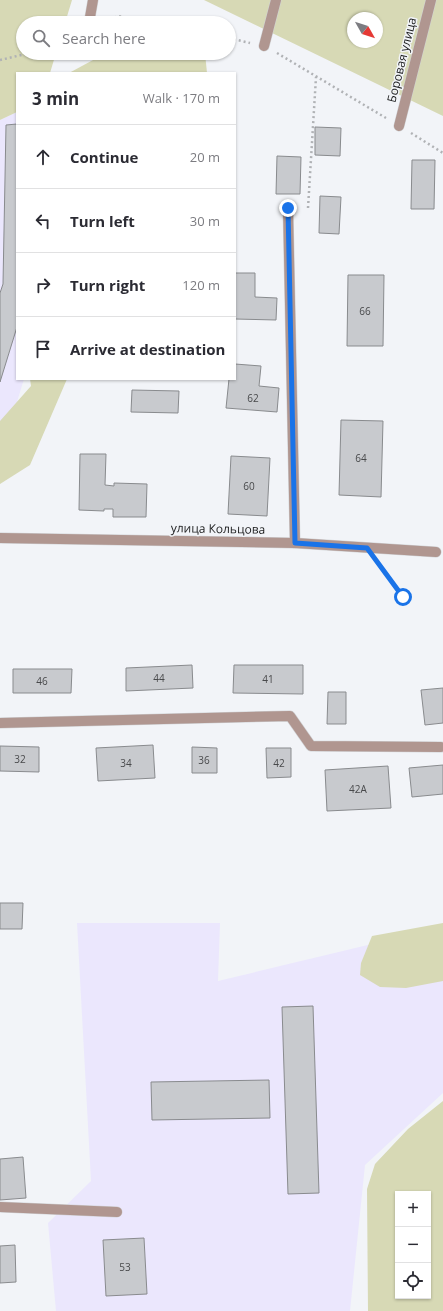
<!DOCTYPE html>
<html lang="en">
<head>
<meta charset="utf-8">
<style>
	body { margin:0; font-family:"Open Sans",sans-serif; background:#f7f7f7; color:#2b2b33 }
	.controls { position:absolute; right:12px; bottom:12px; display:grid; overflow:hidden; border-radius:0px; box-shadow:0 1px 3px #0004 }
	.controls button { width:36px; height:36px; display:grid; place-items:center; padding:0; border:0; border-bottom:1px solid #e1e1e2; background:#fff; color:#2b2b33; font:20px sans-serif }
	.compass { position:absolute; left:347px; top:12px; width:36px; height:36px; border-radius:50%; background:#fff; box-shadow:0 1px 3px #0004; rotate:129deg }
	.stop { position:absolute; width:12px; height:12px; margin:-9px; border:3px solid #1a73e8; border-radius:50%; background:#fff }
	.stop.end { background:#1a73e8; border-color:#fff; box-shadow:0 1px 4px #0008 }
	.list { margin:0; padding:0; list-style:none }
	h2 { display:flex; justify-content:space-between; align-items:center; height:52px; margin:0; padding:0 16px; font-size:17px }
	h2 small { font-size:13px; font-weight:400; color:#7c7c81 }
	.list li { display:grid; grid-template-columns:26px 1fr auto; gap:12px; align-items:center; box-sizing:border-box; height:64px; padding:0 16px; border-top:1px solid #e1e1e2 }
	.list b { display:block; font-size:15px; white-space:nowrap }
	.list em { font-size:13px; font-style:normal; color:#7c7c81 }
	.icon { flex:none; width:22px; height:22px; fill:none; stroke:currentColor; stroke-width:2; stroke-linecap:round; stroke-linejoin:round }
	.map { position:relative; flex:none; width:443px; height:1311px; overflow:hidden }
	.search { position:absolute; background:#fff; box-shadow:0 1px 3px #0004; left:16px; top:16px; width:220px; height:44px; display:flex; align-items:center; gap:10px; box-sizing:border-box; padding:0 14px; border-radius:22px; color:#7c7c81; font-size:15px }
	.panel { position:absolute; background:#fff; box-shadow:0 1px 3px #0004; left:16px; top:72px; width:220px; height:308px; border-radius:0px }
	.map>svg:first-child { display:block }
</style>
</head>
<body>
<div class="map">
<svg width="443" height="1311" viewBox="0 0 443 1311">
	<rect width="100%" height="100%" fill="#f2f4f8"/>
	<g fill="#ebe7fd">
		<polygon points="17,112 17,379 24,379 0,457 0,120"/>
		<polygon points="77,923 220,923 218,981 443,927 443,1093 365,1165 350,1311 56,1311 48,1223 91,1181"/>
	</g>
	<g fill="#d7d9b5" fill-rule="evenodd">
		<polygon points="0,0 72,0 65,23 23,23 23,53 56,53 50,73 17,73 17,112 0,120"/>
		<path d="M204,0h239v116zM353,18h24v24h-24z"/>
		<polygon points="169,18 189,23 160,23"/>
		<polygon points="106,53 205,53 207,73 69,73"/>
		<polygon points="30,379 67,379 30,465 0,484 0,421 31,386"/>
		<polygon points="443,923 443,981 406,988 380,987 360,975 361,963 372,936"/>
		<path d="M443,1101v210h-75l-1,-122 8,-25 33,-35zM398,1194h30v102h-30z"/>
	</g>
	<g fill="#c8cace" stroke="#898b8e">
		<polygon points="17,124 17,327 0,382 0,293 3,284 6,125"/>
		<polygon points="315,127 341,128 340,156 315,155"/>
		<polygon points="277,156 301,157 300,194 276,194"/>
		<polygon points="412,160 435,160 434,209 411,209"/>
		<polygon points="320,196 341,197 339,234 319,233"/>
		<polygon points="235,273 255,273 255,297 277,298 276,320 235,319"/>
		<polygon points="348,275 384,275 383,346 347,346"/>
		<polygon points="235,364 261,366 259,386 279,388 277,412 226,408 229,379 235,379"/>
		<polygon points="132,390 179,391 178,413 131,412"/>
		<polygon points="341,420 383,421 381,497 339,495"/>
		<polygon points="80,454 106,454 105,485 114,486 114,483 147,484 146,517 113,517 113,509 104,509 104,511 79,510"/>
		<polygon points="231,456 270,458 267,516 228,514"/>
		<polygon points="192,665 193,688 126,691 126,668"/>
		<polygon points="234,665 303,665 303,694 233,693"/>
		<polygon points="13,669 72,669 71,693 13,693"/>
		<polygon points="443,688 443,723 425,725 421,690"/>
		<polygon points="328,692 346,692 346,724 327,724"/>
		<polygon points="153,745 155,778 98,781 96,748"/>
		<polygon points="0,746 39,747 39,772 0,771"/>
		<polygon points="192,747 217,748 217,773 192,773"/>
		<polygon points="266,748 291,748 291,777 267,778"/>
		<polygon points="443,765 443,794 412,797 409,768"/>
		<polygon points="388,766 391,808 327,811 325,770"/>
		<polygon points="0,903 23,903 22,929 0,929"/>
		<polygon points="313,1006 319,1193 288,1194 282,1007"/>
		<polygon points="269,1080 270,1118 152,1120 151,1082"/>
		<polygon points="23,1157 26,1198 0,1200 0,1159"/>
		<polygon points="144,1238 147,1294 106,1296 103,1240"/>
		<polygon points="15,1245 16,1282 0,1283 0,1246"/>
	</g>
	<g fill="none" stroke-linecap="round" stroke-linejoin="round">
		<defs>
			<g id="service">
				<polyline points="89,23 93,0"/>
				<polyline points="264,46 276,0"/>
				<polyline points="399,126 431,0"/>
				<polyline points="288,208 295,543"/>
				<polyline points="0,723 290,716 311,746 441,747"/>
				<polyline points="0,1207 117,1212"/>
			</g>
			<polyline id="minor" points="0,538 295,543 436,552"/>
		</defs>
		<use href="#service" stroke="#d0d2d5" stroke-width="11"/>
		<use href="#minor" stroke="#d0d2d5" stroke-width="11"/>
		<g stroke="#b0b2b5" stroke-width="2.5" stroke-dasharray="2 3" stroke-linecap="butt">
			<polyline points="106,23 118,16 152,23"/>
			<polyline points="229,38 250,43"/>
			<polyline points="277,53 386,118"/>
			<polyline points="0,60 30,53"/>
			<polyline points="411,133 443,153"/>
			<polyline points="308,208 316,77"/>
			<polyline points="378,563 403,597"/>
		</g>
		<use href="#service" stroke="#b09690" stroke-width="10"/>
		<use href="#minor" stroke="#b09690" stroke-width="10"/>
	</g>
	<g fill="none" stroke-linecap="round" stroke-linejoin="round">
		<polyline stroke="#1a73e8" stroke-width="5" points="288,208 295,543 367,548 403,597"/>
	</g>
	<g text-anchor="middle" stroke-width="3" stroke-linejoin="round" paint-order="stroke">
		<g font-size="10" fill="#48494b">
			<text x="365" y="315">66</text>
			<text x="253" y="402">62</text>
			<text x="361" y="462">64</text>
			<text x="249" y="490">60</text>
			<text x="159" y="682">44</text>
			<text x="268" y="683">41</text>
			<text x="42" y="685">46</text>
			<text x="20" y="763">32</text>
			<text x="204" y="764">36</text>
			<text x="126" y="767">34</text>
			<text x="279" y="767">42</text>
			<text x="358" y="793">42А</text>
			<text x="125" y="1271">53</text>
		</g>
		<g font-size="12" fill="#1d1e1f" stroke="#f2f4f8">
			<text transform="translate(402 60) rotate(-76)" y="4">Боровая улица</text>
			<text transform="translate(218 529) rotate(1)" y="4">улица Кольцова</text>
		</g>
	</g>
</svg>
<div class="controls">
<button>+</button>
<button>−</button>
<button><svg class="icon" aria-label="locate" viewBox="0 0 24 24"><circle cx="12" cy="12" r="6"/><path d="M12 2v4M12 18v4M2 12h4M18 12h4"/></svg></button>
</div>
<svg class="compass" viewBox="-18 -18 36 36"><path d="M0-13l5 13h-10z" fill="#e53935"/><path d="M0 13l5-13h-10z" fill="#7c7c81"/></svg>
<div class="stop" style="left:403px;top:597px"></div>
<div class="stop end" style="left:288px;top:208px"></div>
<div class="search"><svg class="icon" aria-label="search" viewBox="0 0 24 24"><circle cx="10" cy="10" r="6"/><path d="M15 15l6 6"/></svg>Search here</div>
<section class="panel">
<h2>3 min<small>Walk · 170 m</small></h2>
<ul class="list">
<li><svg class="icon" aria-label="ahead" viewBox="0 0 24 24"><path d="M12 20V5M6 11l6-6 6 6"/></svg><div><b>Continue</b></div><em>20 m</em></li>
<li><svg class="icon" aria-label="left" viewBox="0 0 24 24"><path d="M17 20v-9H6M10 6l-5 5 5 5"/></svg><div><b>Turn left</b></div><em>30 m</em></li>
<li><svg class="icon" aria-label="right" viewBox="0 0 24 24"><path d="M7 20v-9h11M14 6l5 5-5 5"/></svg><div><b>Turn right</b></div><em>120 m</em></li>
<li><svg class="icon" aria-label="arrive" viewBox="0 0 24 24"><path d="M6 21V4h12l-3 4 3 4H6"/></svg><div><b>Arrive at destination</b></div></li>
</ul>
</section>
</div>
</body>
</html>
